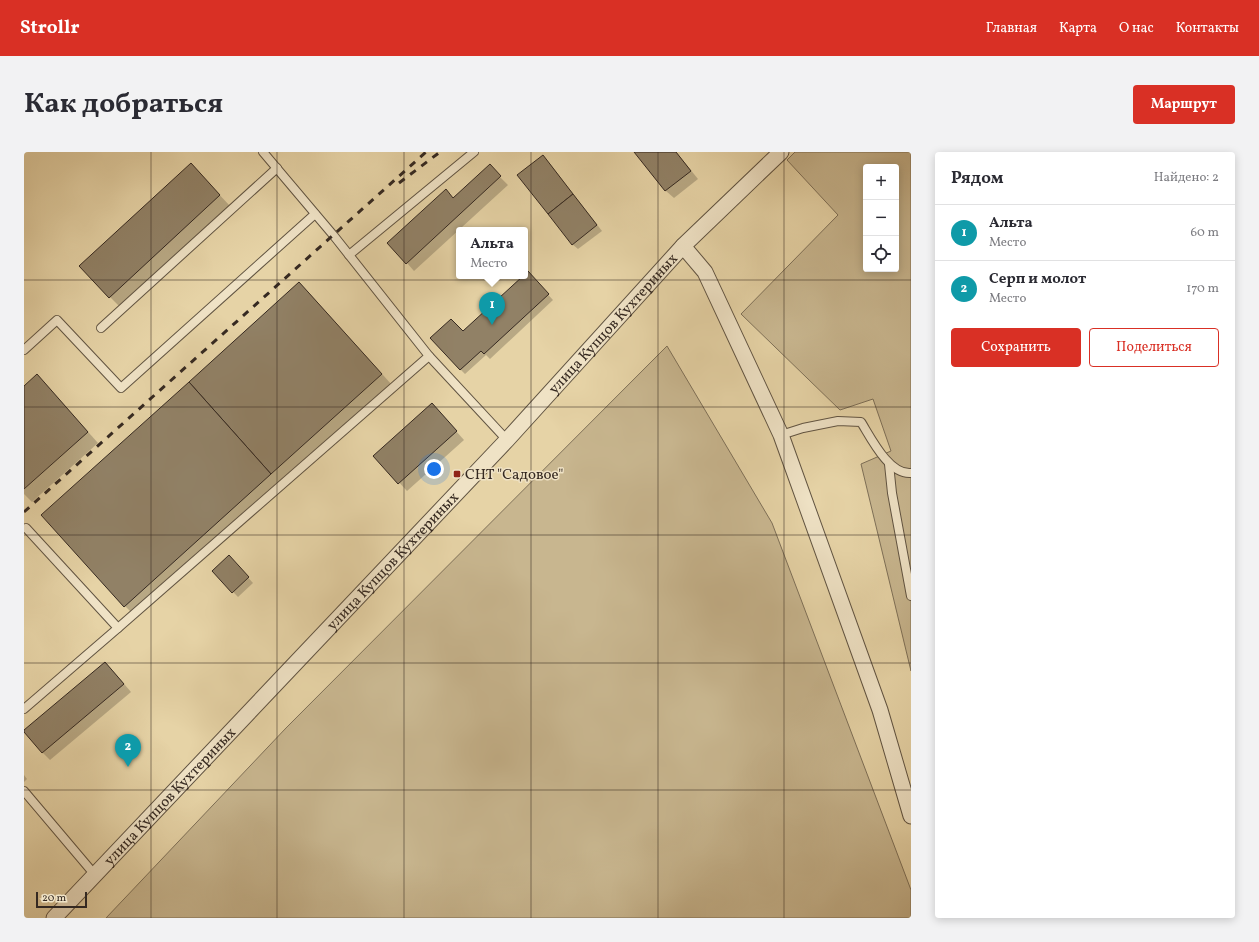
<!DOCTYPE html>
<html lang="ru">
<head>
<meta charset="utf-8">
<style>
	body { margin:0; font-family:Vollkorn,serif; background:#f2f2f3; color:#2b2b33 }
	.controls { position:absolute; right:12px; top:12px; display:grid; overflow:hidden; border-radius:4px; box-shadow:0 2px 10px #0003 }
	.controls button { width:36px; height:36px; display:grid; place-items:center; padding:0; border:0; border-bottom:1px solid #e1e1e2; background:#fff; color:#2b2b33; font:20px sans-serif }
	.scale { position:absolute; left:12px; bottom:10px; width:51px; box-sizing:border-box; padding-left:4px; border:2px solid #352921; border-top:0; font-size:11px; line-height:14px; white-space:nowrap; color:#352921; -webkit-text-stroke:3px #efe2c5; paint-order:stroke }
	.you { position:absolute; left:410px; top:317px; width:14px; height:14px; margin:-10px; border:3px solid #fff; border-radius:50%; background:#1a73e8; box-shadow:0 0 0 6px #1a73e833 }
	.badge { display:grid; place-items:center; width:26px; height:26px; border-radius:50%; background:#d93025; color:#fff; font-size:13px; font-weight:700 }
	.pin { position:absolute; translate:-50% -33px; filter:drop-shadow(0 1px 2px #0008) }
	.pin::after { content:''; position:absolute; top:21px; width:14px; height:12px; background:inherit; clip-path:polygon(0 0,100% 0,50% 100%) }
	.popup { position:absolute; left:432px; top:75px; width:72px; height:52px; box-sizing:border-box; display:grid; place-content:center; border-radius:4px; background:#fff; filter:drop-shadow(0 1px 3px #0005); font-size:13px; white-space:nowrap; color:#7c7c81 }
	.popup b { font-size:15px; color:#2b2b33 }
	.popup::after { content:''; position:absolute; left:50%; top:100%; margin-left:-8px; border:8px solid transparent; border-top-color:#fff }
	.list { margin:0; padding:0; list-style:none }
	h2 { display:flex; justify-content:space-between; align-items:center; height:52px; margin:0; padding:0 16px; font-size:17px }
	h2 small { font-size:13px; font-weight:400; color:#7c7c81 }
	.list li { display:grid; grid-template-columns:26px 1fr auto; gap:12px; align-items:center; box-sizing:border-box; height:56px; padding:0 16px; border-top:1px solid #e1e1e2 }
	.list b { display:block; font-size:15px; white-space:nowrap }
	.list p { margin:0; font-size:13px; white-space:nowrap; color:#7c7c81 }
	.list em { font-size:13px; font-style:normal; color:#7c7c81 }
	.actions { display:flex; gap:8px; padding:12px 16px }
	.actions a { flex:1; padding:9px 0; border:1px solid #d93025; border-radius:4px; text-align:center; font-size:14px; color:#d93025 }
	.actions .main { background:#d93025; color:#fff }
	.icon { flex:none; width:22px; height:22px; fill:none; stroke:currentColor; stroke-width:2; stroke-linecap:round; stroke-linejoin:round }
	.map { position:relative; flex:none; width:887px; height:766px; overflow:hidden; border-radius:4px }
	header { display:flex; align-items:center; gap:24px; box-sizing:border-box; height:56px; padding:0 20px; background:#d93025; color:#fff }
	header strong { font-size:19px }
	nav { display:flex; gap:22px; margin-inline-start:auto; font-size:14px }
	.intro { display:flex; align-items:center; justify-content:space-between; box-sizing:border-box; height:96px; padding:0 24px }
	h1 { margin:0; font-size:28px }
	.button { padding:10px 18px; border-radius:4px; background:#d93025; color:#fff; font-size:14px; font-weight:700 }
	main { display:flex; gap:24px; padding:0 24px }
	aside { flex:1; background:#fff; border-radius:4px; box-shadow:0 2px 10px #0003 }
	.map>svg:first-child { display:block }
</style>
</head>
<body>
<header>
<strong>Strollr</strong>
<nav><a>Главная</a><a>Карта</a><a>О нас</a><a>Контакты</a></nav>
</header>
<div class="intro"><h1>Как добраться</h1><a class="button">Маршрут</a></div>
<main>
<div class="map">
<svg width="887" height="766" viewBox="0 0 887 766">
	<rect width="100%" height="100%" fill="#e6d3a6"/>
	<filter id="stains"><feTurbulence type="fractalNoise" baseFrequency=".005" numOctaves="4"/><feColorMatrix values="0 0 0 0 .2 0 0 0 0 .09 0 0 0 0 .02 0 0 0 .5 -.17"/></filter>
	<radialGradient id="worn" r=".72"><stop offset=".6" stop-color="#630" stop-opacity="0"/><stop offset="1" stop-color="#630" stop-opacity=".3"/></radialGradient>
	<g fill="#c8b68f" stroke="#7e7058" fill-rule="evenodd">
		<path d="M771,0h116v519l-50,-207 30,-13 -18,-52 -33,11 -99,-96 97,-99 -51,-55zM842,15h30v102h-30z"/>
		<polygon points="643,194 748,371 887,738 887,766 82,766 262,576"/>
	</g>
	<g fill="#0003">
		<polygon points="612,0 652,0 674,27 650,46 642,39"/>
		<polygon points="519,4 526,12 578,79 554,97 548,92"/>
		<polygon points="473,22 484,33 390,119 383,111 422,39 430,47"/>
		<polygon points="177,23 206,54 96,155 86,145"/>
		<polygon points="501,123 509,126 529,148 466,207 462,203 441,222 436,217 439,180"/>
		<polygon points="286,142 368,233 111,464 101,454"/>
		<polygon points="23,234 74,291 8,350 0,342 0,235"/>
		<polygon points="416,261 440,288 383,339 351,304"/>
		<polygon points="210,410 229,431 214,445 189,419"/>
		<polygon points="89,519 107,540 26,608 18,600"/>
		<polygon points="0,623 3,627 0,630"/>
	</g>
	<g fill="#918166" stroke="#352921">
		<polygon points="610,0 652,0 667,19 641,39"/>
		<polygon points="519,3 549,42 524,62 493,23"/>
		<polygon points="167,11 196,43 85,146 55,114"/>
		<polygon points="466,12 477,24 382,112 363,91 422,37 429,46"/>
		<polygon points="549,42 573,73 548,93 524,62"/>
		<polygon points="504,119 525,142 460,202 457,199 436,218 406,186 427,167 439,179 499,124 501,124 501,122"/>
		<polygon points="275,130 358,222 247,322 165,230"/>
		<polygon points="13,222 64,280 0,337 0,234"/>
		<polygon points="165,230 247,322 100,455 17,363"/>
		<polygon points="408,251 433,279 374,332 349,304"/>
		<polygon points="205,403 225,425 208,441 188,419"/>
		<polygon points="81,510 100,532 18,601 0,580 0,578"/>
	</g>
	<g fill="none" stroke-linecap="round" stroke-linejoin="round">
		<defs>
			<g id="lane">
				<polyline points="239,0 310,84 405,204 483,288"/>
				<polyline points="325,103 450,0"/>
				<polyline points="77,176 253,16"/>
				<polyline points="0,198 33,168 97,236 291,62"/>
				<path d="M757,283l22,-7 35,-7 23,1c10,16 28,53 50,51"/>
				<polyline points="865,312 868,341 887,444"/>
				<polyline points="2,376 94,476 405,204"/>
				<polyline points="0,557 94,476"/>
				<polyline points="0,639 71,723"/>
			</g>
			<g id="street">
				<polyline points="659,94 681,120 757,283 856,558 887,664"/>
				<path id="s1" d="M30,766l453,-478 176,-194 98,-94"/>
			</g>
		</defs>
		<use href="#lane" stroke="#615442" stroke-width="10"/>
		<use href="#street" stroke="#615442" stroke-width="17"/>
		<use href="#lane" stroke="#efe2c5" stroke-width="8"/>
		<use href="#street" stroke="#efe2c5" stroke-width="15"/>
		<g stroke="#352921" stroke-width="3" stroke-dasharray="7 7" stroke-linecap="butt">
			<polyline points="375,31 416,0"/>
			<polyline points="0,360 402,0"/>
		</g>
	</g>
	<path fill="none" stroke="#352921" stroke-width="1" stroke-opacity="0.55" d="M127,0v766M253,0v766M380,0v766M507,0v766M634,0v766M760,0v766M0,128h887M0,255h887M0,383h887M0,511h887M0,638h887"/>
	<rect fill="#8f2418" stroke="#efe2c5" stroke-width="1.5" x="429" y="318" width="8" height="8" rx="2"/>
	<g text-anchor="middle" stroke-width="3" stroke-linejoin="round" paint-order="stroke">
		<g font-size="15" fill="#352921" stroke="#efe2c5">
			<text dy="5" stroke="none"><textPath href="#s1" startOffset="816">улица Купцов Кухтериных</textPath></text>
			<text dy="5" stroke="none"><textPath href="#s1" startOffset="492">улица Купцов Кухтериных</textPath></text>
			<text dy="5" stroke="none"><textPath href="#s1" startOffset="168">улица Купцов Кухтериных</textPath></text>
		</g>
		<g font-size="15" fill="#352921" stroke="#efe2c5" text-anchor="start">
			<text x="441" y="327">СНТ "Садовое"</text>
		</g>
	</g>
	<rect width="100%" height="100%" filter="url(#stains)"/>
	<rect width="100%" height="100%" fill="url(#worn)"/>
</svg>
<div class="controls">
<button>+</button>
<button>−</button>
<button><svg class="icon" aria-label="locate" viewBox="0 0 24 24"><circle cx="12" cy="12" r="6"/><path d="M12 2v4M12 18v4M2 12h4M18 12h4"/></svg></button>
</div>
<div class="scale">20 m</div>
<div class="you"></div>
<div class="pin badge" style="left:468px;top:173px;background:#0f9aa8">1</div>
<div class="popup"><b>Альта</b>Место</div>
<div class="pin badge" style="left:104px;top:615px;background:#0f9aa8">2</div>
</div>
<aside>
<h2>Рядом<small>Найдено: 2</small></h2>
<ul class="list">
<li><span class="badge" style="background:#0f9aa8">1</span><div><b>Альта</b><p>Место</p></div><em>60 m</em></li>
<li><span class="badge" style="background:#0f9aa8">2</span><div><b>Серп и молот</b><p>Место</p></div><em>170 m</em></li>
</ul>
<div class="actions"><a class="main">Сохранить</a><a>Поделиться</a></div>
</aside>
</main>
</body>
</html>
